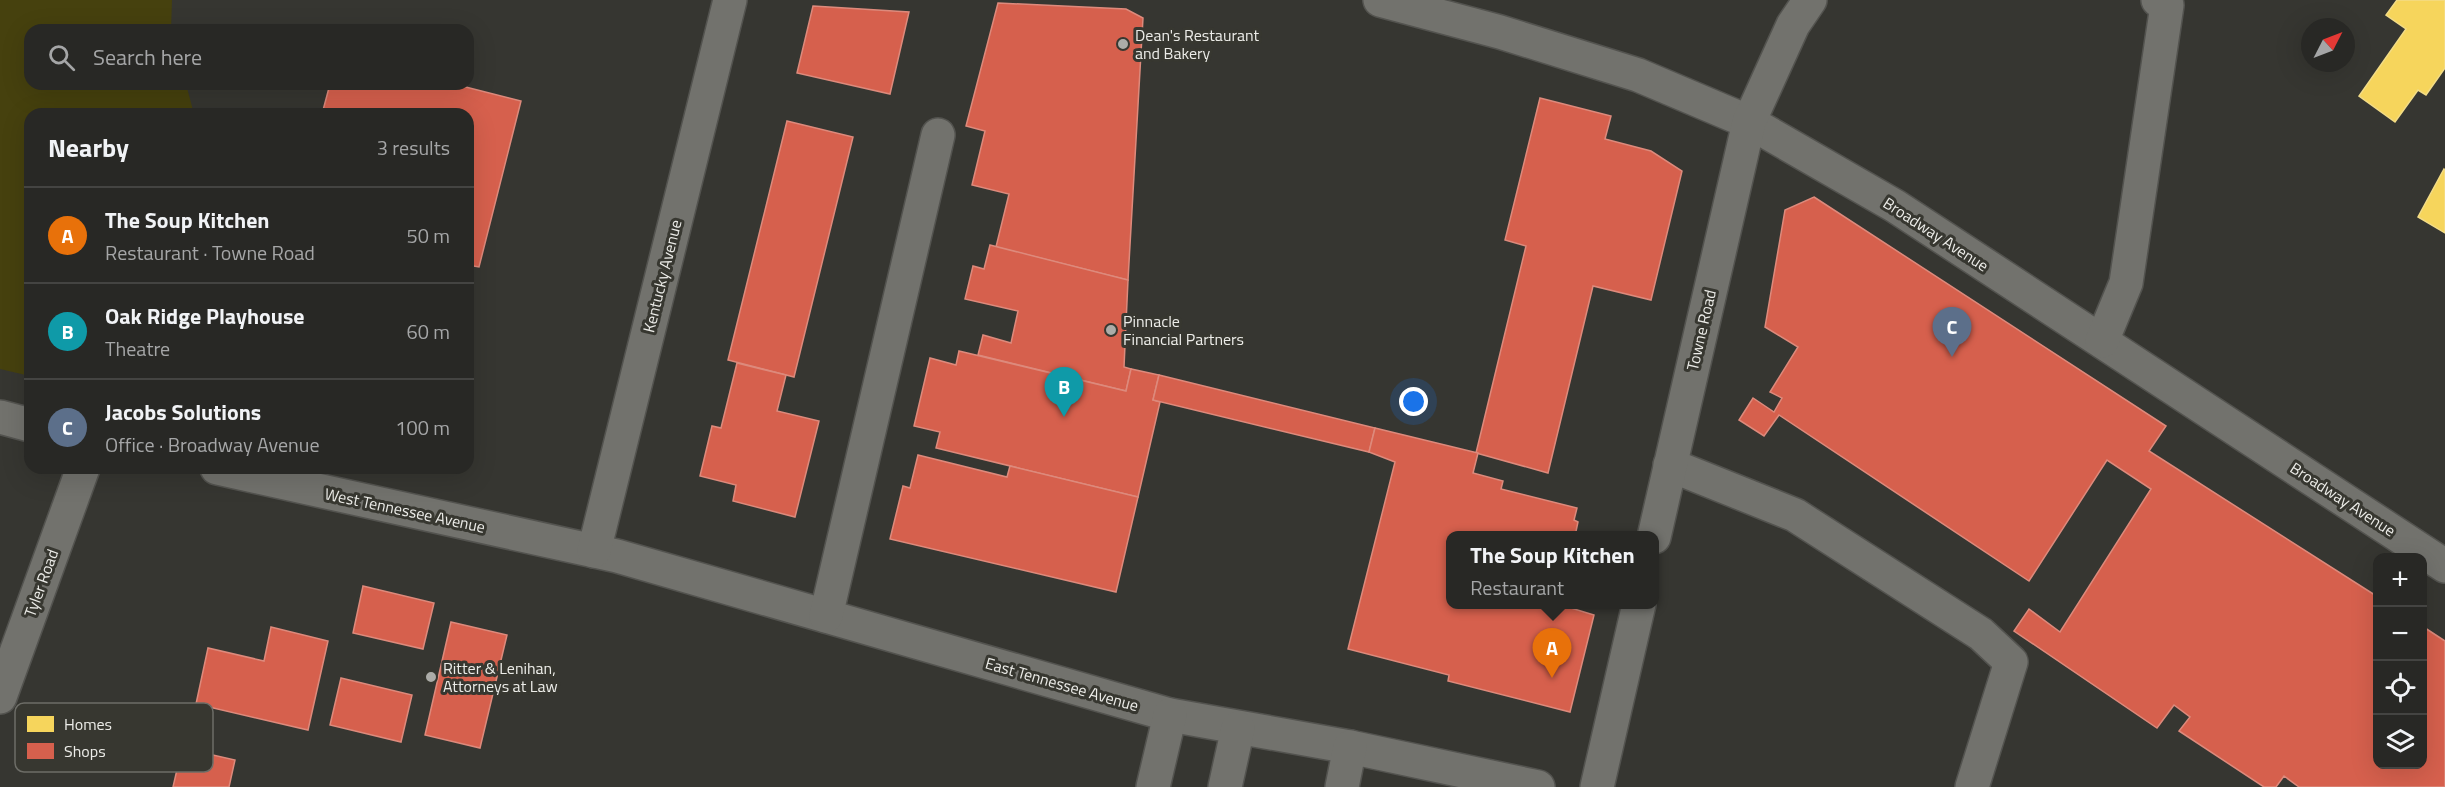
<!DOCTYPE html>
<html lang="en">
<head>
<meta charset="utf-8">
<style>
	body { margin:0; font-family:"Titillium Web",sans-serif; background:#343432; color:#f1f3f6 }
	.controls { position:absolute; right:18px; bottom:18px; display:grid; overflow:hidden; border-radius:12px; box-shadow:0 6px 24px #0002 }
	.controls button { width:54px; height:54px; display:grid; place-items:center; padding:0; border:0; border-bottom:2px solid #444442; background:#282825; color:#f1f3f6; font:30px sans-serif }
	.compass { position:absolute; left:2301px; top:18px; width:54px; height:54px; border-radius:50%; background:#282825; box-shadow:0 6px 24px #0002; rotate:48deg }
	.you { position:absolute; left:1414px; top:402px; width:21px; height:21px; margin:-15px; border:4px solid #fff; border-radius:50%; background:#1a73e8; box-shadow:0 0 0 9px #1a73e833 }
	.badge { display:grid; place-items:center; width:39px; height:39px; border-radius:50%; background:#ea580c; color:#fff; font-size:20px; font-weight:700 }
	.pin { position:absolute; translate:-50% -50px; filter:drop-shadow(0 2px 3px #0008) }
	.pin::after { content:''; position:absolute; top:32px; width:21px; height:18px; background:inherit; clip-path:polygon(0 0,100% 0,50% 100%) }
	.popup { position:absolute; left:1446px; top:531px; width:213px; height:78px; box-sizing:border-box; display:grid; place-content:center; border-radius:12px; background:#282825; filter:drop-shadow(0 2px 4px #0005); font-size:20px; white-space:nowrap; color:#a5a6a7 }
	.popup b { font-size:22px; color:#f1f3f6 }
	.popup::after { content:''; position:absolute; left:50%; top:100%; margin-left:-12px; border:12px solid transparent; border-top-color:#282825 }
	.list { margin:0; padding:0; list-style:none }
	h2 { display:flex; justify-content:space-between; align-items:center; height:78px; margin:0; padding:0 24px; font-size:26px }
	h2 small { font-size:20px; font-weight:400; color:#a5a6a7 }
	.list li { display:grid; grid-template-columns:39px 1fr auto; gap:18px; align-items:center; box-sizing:border-box; height:96px; padding:0 24px; border-top:2px solid #444442 }
	.list b { display:block; font-size:22px; white-space:nowrap }
	.list p { margin:0; font-size:20px; white-space:nowrap; color:#a5a6a7 }
	.list em { font-size:20px; font-style:normal; color:#a5a6a7 }
	.icon { flex:none; width:33px; height:33px; fill:none; stroke:currentColor; stroke-width:2; stroke-linecap:round; stroke-linejoin:round }
	.map { position:relative; flex:none; width:2445px; height:787px; overflow:hidden }
	.search { position:absolute; background:#282825; box-shadow:0 6px 24px #0002; left:24px; top:24px; width:450px; height:66px; display:flex; align-items:center; gap:15px; box-sizing:border-box; padding:0 21px; border-radius:18px; color:#a5a6a7; font-size:22px }
	.panel { position:absolute; background:#282825; box-shadow:0 6px 24px #0002; left:24px; top:108px; width:450px; height:366px; border-radius:18px }
	.map>svg:first-child { display:block }
</style>
</head>
<body>
<div class="map">
<svg width="2445" height="787" viewBox="0 0 2445 787">
	<rect width="100%" height="100%" fill="#363631"/>
	<polygon fill="#46410e" points="0,0 172,0 171,30 30,30 30,84 186,84 194,114 30,114 30,376 0,369"/>
	<g fill="#f6d55c" stroke="#f3dc86" stroke-width="1.5">
		<polygon points="2397,0 2445,0 2445,68 2426,95 2418,90 2395,122 2359,96 2406,29 2386,15"/>
		<polygon points="2444,169 2445,170 2445,233 2418,217"/>
	</g>
	<g fill="#d6604d" stroke="#dd8a7c" stroke-width="1.5">
		<polygon points="998,3 1126,9 1143,18 1128,280 996,247 1009,194 972,185 985,131 966,126"/>
		<polygon points="813,6 909,12 890,94 797,73"/>
		<polygon points="330,84 454,84 521,101 479,267 468,265 468,114 322,114"/>
		<polygon points="1540,98 1611,116 1605,139 1651,151 1682,171 1651,300 1593,286 1548,473 1476,453 1526,246 1505,240"/>
		<polygon points="787,121 853,137 794,377 728,360"/>
		<polygon points="1814,197 2166,426 2149,451 2378,597 2378,764 2422,764 2422,626 2445,641 2445,787 2299,787 2284,776 2276,787 2264,787 2179,731 2190,717 2174,705 2157,728 2014,631 2029,609 2060,632 2151,489 2107,460 2029,581 1779,415 1764,436 1739,420 1753,398 1774,412 1782,398 1770,392 1798,347 1765,327 1785,210"/>
		<polygon points="990,245 1128,280 1124,367 1131,369 1126,391 978,355 983,335 1011,343 1018,311 965,299 973,266 984,269"/>
		<polygon points="959,351 1126,391 1131,369 1159,375 1153,400 1160,402 1138,497 936,448 940,432 914,426 930,358 956,365"/>
		<polygon points="737,363 786,375 777,411 819,421 795,517 733,501 736,485 700,476 712,426 721,428"/>
		<polygon points="1159,375 1375,428 1369,452 1153,400"/>
		<polygon points="1375,428 1478,453 1473,473 1503,481 1501,489 1577,508 1574,520 1578,522 1575,536 1450,536 1450,604 1558,604 1594,615 1570,712 1448,681 1449,675 1348,649 1395,462 1369,452"/>
		<polygon points="918,455 1007,477 1010,466 1138,497 1116,592 890,539 903,486 910,488"/>
		<polygon points="363,586 434,603 423,649 353,633"/>
		<polygon points="451,622 507,635 480,748 425,735"/>
		<polygon points="271,627 328,641 308,730 196,704 208,648 264,661"/>
		<polygon points="341,678 412,695 401,742 330,725"/>
		<polygon points="182,748 235,760 229,787 173,787"/>
	</g>
	<g fill="none" stroke-linecap="round" stroke-linejoin="round">
		<defs>
			<g id="minor">
				<polyline points="1380,0 1500,32 1638,75 1749,122 1895,206 2445,566"/>
				<polyline points="2102,341 2126,283 2167,5 2158,0"/>
				<polyline points="0,417 30,425"/>
				<polyline points="1670,465 1795,515 1981,634 2011,662 1972,787"/>
				<polyline points="217,468 617,556 1170,715 1350,747 1538,787"/>
				<polyline points="1654,537 1749,122 1793,25 1810,0"/>
				<polyline points="594,551 730,0"/>
				<polyline points="826,616 938,135"/>
				<polyline points="0,697 83,468"/>
				<polyline points="1153,787 1170,715"/>
				<polyline points="1225,787 1238,728"/>
				<polyline points="1342,787 1350,747"/>
				<polyline points="1597,787 1639,604"/>
			</g>
		</defs>
		<use href="#minor" stroke="#53534f" stroke-width="36"/>
		<use href="#minor" stroke="#72726d" stroke-width="33"/>
	</g>
	<g fill="#acaca8" stroke="#373730" stroke-width="2">
		<circle cx="1123" cy="44" r="6"/>
		<circle cx="1111" cy="330" r="6"/>
		<circle cx="431" cy="677" r="6"/>
	</g>
	<g text-anchor="middle" stroke-width="6" stroke-linejoin="round" paint-order="stroke">
		<g font-size="16" fill="#ecece8" stroke="#373730" text-anchor="start">
			<text x="1135" y="41">Dean's Restaurant<tspan x="1135" dy="18">and Bakery</tspan></text>
			<text x="1123" y="327">Pinnacle<tspan x="1123" dy="18">Financial Partners</tspan></text>
			<text x="443" y="674">Ritter &amp; Lenihan,<tspan x="443" dy="18">Attorneys at Law</tspan></text>
		</g>
		<g font-size="16" fill="#ecece8" stroke="#373730">
			<text transform="translate(1936 234) rotate(33)" y="6">Broadway Avenue</text>
			<text transform="translate(662 276) rotate(-76)" y="6">Kentucky Avenue</text>
			<text transform="translate(1701 330) rotate(-77)" y="6">Towne Road</text>
			<text transform="translate(2343 499) rotate(33)" y="6">Broadway Avenue</text>
			<text transform="translate(405 510) rotate(12)" y="6">West Tennessee Avenue</text>
			<text transform="translate(41 583) rotate(-70)" y="6">Tyler Road</text>
			<text transform="translate(1062 684) rotate(16)" y="6">East Tennessee Avenue</text>
		</g>
	</g>
	<rect x="15" y="703" width="198" height="69" rx="9" fill="#373730" stroke="#6d6d67" stroke-width="1.5"/>
	<rect x="27" y="716" width="27" height="16" fill="#f6d55c"/>
	<rect x="27" y="743" width="27" height="16" fill="#d6604d"/>
	<g font-size="16" fill="#ecece8">
		<text x="64" y="730">Homes</text>
		<text x="64" y="757">Shops</text>
	</g>
</svg>
<div class="controls">
<button>+</button>
<button>−</button>
<button><svg class="icon" aria-label="locate" viewBox="0 0 24 24"><circle cx="12" cy="12" r="6"/><path d="M12 2v4M12 18v4M2 12h4M18 12h4"/></svg></button>
<button><svg class="icon" aria-label="layers" viewBox="0 0 24 24"><path d="M12 4l9 5-9 5-9-5zM3 14l9 5 9-5"/></svg></button>
</div>
<svg class="compass" viewBox="-18 -18 36 36"><path d="M0-13l5 13h-10z" fill="#e53935"/><path d="M0 13l5-13h-10z" fill="#a5a6a7"/></svg>
<div class="you"></div>
<div class="pin badge" style="left:1552px;top:678px;background:#e8710a">A</div>
<div class="popup"><b>The Soup Kitchen</b>Restaurant</div>
<div class="pin badge" style="left:1064px;top:417px;background:#0f9aa8">B</div>
<div class="pin badge" style="left:1952px;top:357px;background:#5c6f8a">C</div>
<div class="search"><svg class="icon" aria-label="search" viewBox="0 0 24 24"><circle cx="10" cy="10" r="6"/><path d="M15 15l6 6"/></svg>Search here</div>
<section class="panel">
<h2>Nearby<small>3 results</small></h2>
<ul class="list">
<li><span class="badge" style="background:#e8710a">A</span><div><b>The Soup Kitchen</b><p>Restaurant · Towne Road</p></div><em>50 m</em></li>
<li><span class="badge" style="background:#0f9aa8">B</span><div><b>Oak Ridge Playhouse</b><p>Theatre</p></div><em>60 m</em></li>
<li><span class="badge" style="background:#5c6f8a">C</span><div><b>Jacobs Solutions</b><p>Office · Broadway Avenue</p></div><em>100 m</em></li>
</ul>
</section>
</div>
</body>
</html>
